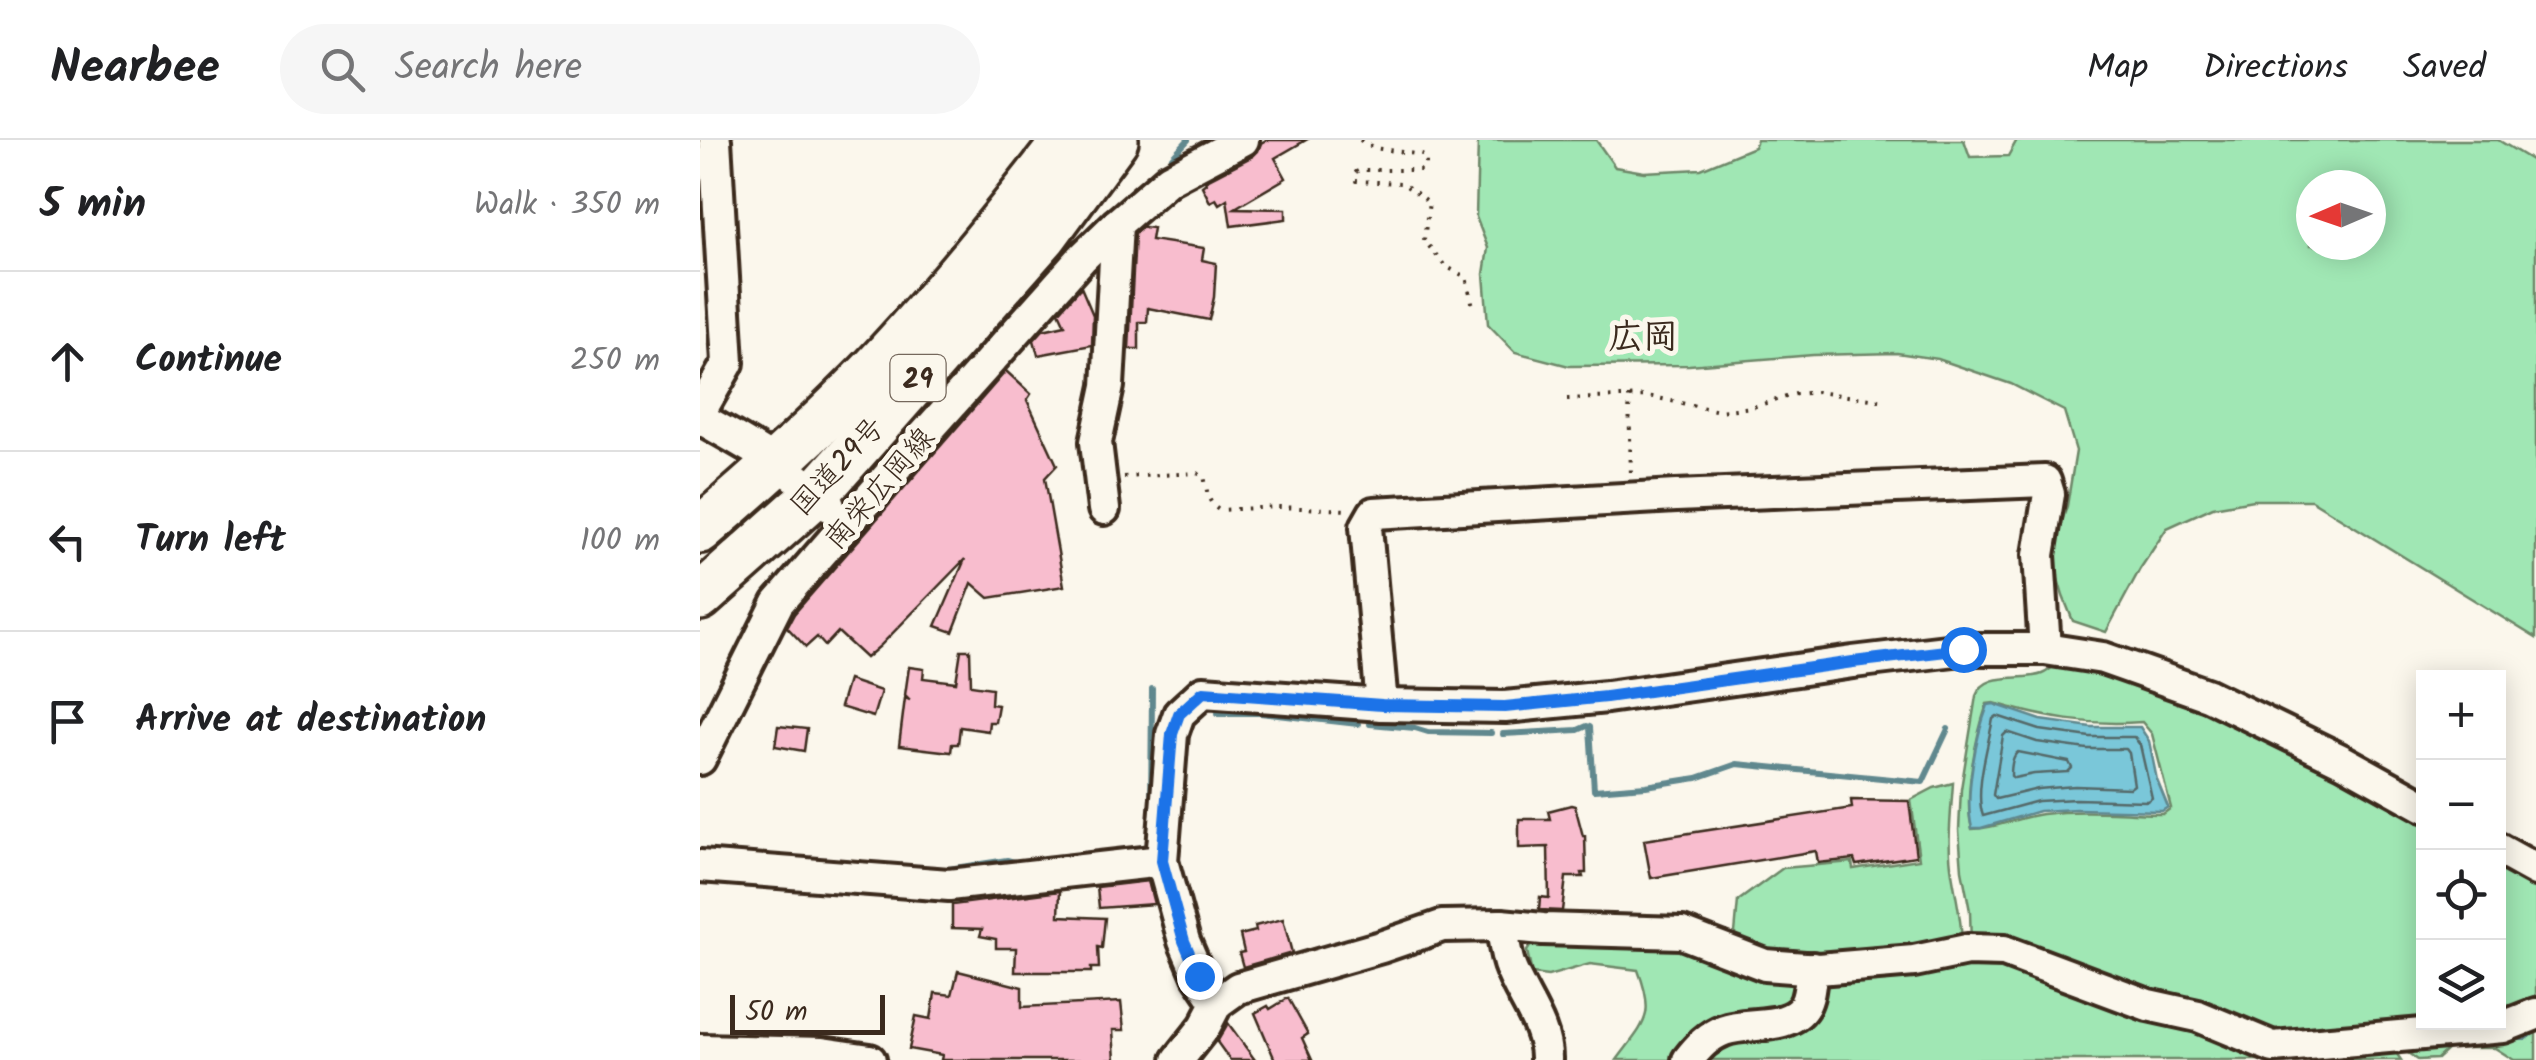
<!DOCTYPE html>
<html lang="en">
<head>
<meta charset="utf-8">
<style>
	body { margin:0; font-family:Kalam,"Klee One",sans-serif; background:#f6f6f6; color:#202124 }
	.controls { position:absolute; right:30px; bottom:30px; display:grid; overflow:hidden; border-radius:0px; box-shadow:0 5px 25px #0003 }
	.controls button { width:90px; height:90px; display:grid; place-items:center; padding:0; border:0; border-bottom:2px solid #e0e0e0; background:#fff; color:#202124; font:50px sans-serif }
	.compass { position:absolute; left:1596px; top:30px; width:90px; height:90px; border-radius:50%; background:#fff; box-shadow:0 5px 25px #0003; rotate:268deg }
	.scale { position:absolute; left:30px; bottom:25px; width:155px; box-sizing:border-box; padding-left:10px; border:5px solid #3b2a1e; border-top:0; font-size:28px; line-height:35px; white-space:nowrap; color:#3b2a1e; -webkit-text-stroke:8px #fbf7ec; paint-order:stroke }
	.stop { position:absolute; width:30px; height:30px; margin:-22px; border:8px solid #1a73e8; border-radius:50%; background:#fff }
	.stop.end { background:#1a73e8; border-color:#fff; box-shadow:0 2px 10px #0008 }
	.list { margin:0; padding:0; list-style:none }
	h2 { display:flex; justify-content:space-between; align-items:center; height:130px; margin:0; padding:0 40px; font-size:42px }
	h2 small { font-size:32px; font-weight:400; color:#757577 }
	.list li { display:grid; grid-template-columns:65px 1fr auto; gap:30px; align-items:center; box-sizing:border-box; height:180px; padding:0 40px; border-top:2px solid #e0e0e0 }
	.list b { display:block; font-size:38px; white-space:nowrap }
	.list em { font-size:32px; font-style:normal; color:#757577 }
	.icon { flex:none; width:55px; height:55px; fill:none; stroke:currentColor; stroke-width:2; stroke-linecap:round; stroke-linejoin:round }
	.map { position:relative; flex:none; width:1836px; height:920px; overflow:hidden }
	header { display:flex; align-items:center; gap:60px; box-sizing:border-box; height:140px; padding:0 50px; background:#fff; border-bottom:2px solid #e0e0e0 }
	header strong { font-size:48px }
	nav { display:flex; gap:55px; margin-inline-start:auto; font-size:35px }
	.search { width:700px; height:90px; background:#f6f6f6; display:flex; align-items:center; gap:25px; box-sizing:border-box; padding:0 35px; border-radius:55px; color:#757577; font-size:38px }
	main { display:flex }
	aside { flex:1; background:#fff }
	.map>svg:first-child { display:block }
</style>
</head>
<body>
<header>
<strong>Nearbee</strong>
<div class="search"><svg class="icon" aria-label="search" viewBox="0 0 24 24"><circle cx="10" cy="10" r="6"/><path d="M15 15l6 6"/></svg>Search here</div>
<nav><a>Map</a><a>Directions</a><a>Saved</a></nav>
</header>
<main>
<aside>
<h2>5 min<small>Walk · 350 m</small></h2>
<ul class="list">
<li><svg class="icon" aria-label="ahead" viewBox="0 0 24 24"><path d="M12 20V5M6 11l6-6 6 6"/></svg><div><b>Continue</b></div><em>250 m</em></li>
<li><svg class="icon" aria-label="left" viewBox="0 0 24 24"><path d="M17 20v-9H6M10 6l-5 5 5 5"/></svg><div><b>Turn left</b></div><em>100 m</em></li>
<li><svg class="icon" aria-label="arrive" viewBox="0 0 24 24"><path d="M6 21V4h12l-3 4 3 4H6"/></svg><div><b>Arrive at destination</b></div></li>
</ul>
</aside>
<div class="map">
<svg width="1836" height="920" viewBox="0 0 1836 920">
	<rect width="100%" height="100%" fill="#fbf7ec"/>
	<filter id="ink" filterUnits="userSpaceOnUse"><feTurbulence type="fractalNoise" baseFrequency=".01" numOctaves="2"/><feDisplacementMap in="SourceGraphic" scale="20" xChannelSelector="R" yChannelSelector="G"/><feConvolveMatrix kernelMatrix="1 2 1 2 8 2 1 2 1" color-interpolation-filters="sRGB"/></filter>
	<g filter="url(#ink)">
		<g fill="#a0e7b4" stroke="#6e8869" stroke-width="2.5" fill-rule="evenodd">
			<path d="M778,0h118l19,27 29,5 57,-3 53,-22 3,-7h207l6,17 38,-1 9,-16h481l38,23v475l-225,-138h-58l-40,7 -46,21 -27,41 -34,63 -33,-11 -10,-25 -12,-41 16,-49 9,-55 -12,-40 -53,-27 -73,-25 -41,-6 -84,2 -124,10 -120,1 -54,-14 -27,-28 -4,-50 4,-26 -12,-31zM1611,45h60v60h-60z"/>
			<path d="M1362,519l91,21 270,139 1,203 -139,18 -314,-96 -1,-33 -8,-41 -3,-40 2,-41 15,-93c9,-26 46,-14 66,-22 8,-3 14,-10 20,-15zM1294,563c51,15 94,23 148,19l10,12 19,74 -8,6c-40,-1 -81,-5 -121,0 -24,3 -45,15 -70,15 -9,-33 4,-92 15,-125z"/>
			<path d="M1253,643c-2,30 -6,61 -1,90 4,25 10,47 10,73l-149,16 -79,-18 4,-43 45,-33 69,-6 1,7 66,-10 -8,-59 23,-12z"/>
			<polygon points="1798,722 1836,743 1836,870 1798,876"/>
			<path d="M956,797l152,37 -5,28 -119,58h-67c28,-38 39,-43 21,-90l-48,-6 -42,12 -16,-2 -5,-23 9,-13z"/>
			<polygon points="1291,817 1504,886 1692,907 1701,920 992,920 1003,906 1078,885 1114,834"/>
			<polygon points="1836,887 1836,920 1814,920 1795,908 1749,908 1737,919 1718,920 1708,913 1701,904"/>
		</g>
		<path fill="#7ac7d9" stroke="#61888e" stroke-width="2.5" d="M1294,564l47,16 50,7h49l9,14 8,39 11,27 -6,4 -86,-2 -37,2 -58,17h-9c-8,-32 4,-92 16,-123z"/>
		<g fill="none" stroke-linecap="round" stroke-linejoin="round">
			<g stroke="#546969" stroke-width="2.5">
				<path d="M1297,576l43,14 50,7h44l6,8 12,53 -5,3 -71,-2 -38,2 -55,15c-9,-25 5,-70 10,-97z"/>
				<polygon points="1307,592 1337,602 1387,609 1426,609 1429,613 1434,645 1430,648 1375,646 1338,649 1296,659 1293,655 1303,596"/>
				<path d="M1318,612l51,10 3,6 -4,4 -34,2 -20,4 -3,-2c0,-8 1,-20 7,-24z"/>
			</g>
			<g stroke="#61888e" stroke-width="6">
				<polyline points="472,17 488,0"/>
				<polyline points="518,573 560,573 658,584"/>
				<polyline points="670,584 715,588 728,592 791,593"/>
				<polyline points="803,594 878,590 887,586 890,587 894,650 946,646 997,638 1037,624 1223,642 1248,589"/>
				<polyline points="451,678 452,549"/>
				<polyline points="235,731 307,720 321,724"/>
				<polyline points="1811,898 1825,898 1836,890"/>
			</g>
		</g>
		<g fill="#f8bdce" stroke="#3b2a1e" stroke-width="2.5">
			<polygon points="566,0 606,0 575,18 586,38 535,68 586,69 586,79 531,86 527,59 519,64 516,59 510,62 502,46 506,43 505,41 553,16 558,11 561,3"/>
			<polygon points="443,87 453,88 451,100 504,108 502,120 516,123 514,157 509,180 448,168 447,182 439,182 439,209 429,209 435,93"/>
			<polygon points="381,147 393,175 392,205 338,215 334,200 343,190 365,185 359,172"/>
			<polygon points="306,231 331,254 327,260 357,325 345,338 364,446 289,458 272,443 253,492 236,486 265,419 180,506 166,518 138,492 125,506 117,497 106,507 87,487 94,474"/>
			<polygon points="261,510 270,510 271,545 292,548 291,564 298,565 295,582 289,582 288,591 260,587 258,604 252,604 251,612 199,606 205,558 210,560 205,555 209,527 224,529 223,538 256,542"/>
			<polygon points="148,540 181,551 173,577 140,567"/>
			<polygon points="78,586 107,589 104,611 75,606"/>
			<polygon points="1151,660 1209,661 1216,716 1156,725 1154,719 1118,723 1116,711 951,738 944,700 1152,668"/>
			<polygon points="871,665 875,666 883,696 885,696 886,733 882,733 883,737 866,737 862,771 839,770 840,757 849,758 848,707 819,708 819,679 850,679 848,671"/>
			<polygon points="448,741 454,764 399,768 397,747"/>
			<polygon points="360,751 359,776 405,778 402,808 398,807 399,828 391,828 391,832 315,832 316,808 296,808 296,799 280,796 282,789 252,788 252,765"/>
			<polygon points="583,779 592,813 543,827 539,813 544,812 540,795 556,791 555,786"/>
			<polygon points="258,831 322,847 322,867 421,862 424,890 413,890 415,920 241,920 242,915 209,909 216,876 231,879 235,853 252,855"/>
			<polygon points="588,858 608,894 602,898 612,920 575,920 555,873 568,866 570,869"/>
			<polygon points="528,883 555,920 530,920 517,902"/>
		</g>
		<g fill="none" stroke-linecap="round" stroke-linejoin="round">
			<defs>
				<g id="minor">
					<polyline points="0,272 28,223 15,0"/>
					<path d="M0,278c45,26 92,50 129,88"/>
					<polyline points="404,369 396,302 408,246 417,84"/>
					<polyline points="682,565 666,387 674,373 976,356 1345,341 1349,354 1339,415 1345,509"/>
					<polyline points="0,619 78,463 224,295 382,118 417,84 469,39 543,0"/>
					<polyline points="1798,709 1836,730"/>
					<polyline points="0,726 249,745 462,721"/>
					<path d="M801,785c3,13 4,26 8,39 11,32 38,61 37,96"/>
					<polyline points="517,863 499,836 484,801 462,721 472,594 479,574 503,552 682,565 805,567 907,557 1153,522 1263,509 1345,509 1403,518 1508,555 1643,621 1724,666"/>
					<polyline points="0,910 122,913 170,920"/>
					<polyline points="478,920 505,886 517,863 538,848 681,807 742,786 801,785 843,789 982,793 1065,825 1118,829 1214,821 1267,810 1304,811 1448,865 1498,876 1573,907 1803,887 1836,874"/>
					<path d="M988,920c10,-13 20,-24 36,-30 23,-9 65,1 80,-24 6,-10 6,-26 8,-38"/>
				</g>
				<g id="highway">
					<path d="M0,390c60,-51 119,-104 174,-161 69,-73 131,-150 192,-229"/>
					<polyline points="0,457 116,354 345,95 415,0"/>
				</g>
			</defs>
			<use href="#minor" stroke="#3b2a1e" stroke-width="38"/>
			<use href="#highway" stroke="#3b2a1e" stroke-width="52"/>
			<g stroke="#3b2a1e" stroke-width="4" stroke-dasharray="2.5 8" stroke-linecap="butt">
				<polyline points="660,0 674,8 722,15 726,18 726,25 721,30 660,30 656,32 656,41 702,43 729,62 724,100 745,126 766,137 773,166"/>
				<polyline points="929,256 931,336"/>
				<polyline points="867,259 948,256 1019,271 1053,267 1096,254 1117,252 1186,261"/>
				<path d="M424,337l73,-4 7,3c3,13 3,27 15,34l59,-3 72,3"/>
			</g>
			<use href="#minor" stroke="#fbf7ec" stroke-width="30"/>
			<use href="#highway" stroke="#fbf7ec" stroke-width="45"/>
		</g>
	</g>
	<g fill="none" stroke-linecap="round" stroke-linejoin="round" filter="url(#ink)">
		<polyline stroke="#1a73e8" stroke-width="12" points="499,836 484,801 462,721 472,594 479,574 503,552 682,565 805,567 906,557 1153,522 1263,509"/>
	</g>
	<g text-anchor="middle" stroke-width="10" stroke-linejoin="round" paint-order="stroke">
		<rect fill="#fbf7ec" stroke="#75685c" stroke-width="2.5" x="190.5" y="215" width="55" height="46" rx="8"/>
		<g font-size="28" font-weight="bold" fill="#3b2a1e">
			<text x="218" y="248">29</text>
		</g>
		<g font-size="30" fill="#3b2a1e" stroke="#fbf7ec">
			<text transform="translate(137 326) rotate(-47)" y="10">国道29号</text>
			<text transform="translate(179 348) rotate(-49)" y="10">南栄広岡線</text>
		</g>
		<g font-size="35" font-weight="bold" fill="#3b2a1e" stroke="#fbf7ec">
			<text x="943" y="208">広岡</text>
		</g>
	</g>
</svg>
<div class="controls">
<button>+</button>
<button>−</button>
<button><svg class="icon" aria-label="locate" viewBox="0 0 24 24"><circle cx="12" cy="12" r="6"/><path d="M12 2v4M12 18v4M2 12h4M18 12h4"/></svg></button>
<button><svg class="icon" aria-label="layers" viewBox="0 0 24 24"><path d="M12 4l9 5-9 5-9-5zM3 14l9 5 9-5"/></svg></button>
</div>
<svg class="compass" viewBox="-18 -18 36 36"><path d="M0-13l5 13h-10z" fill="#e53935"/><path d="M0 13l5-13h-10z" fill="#757577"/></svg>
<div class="scale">50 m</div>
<div class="stop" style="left:1263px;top:509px"></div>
<div class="stop end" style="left:499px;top:836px"></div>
</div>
</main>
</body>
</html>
